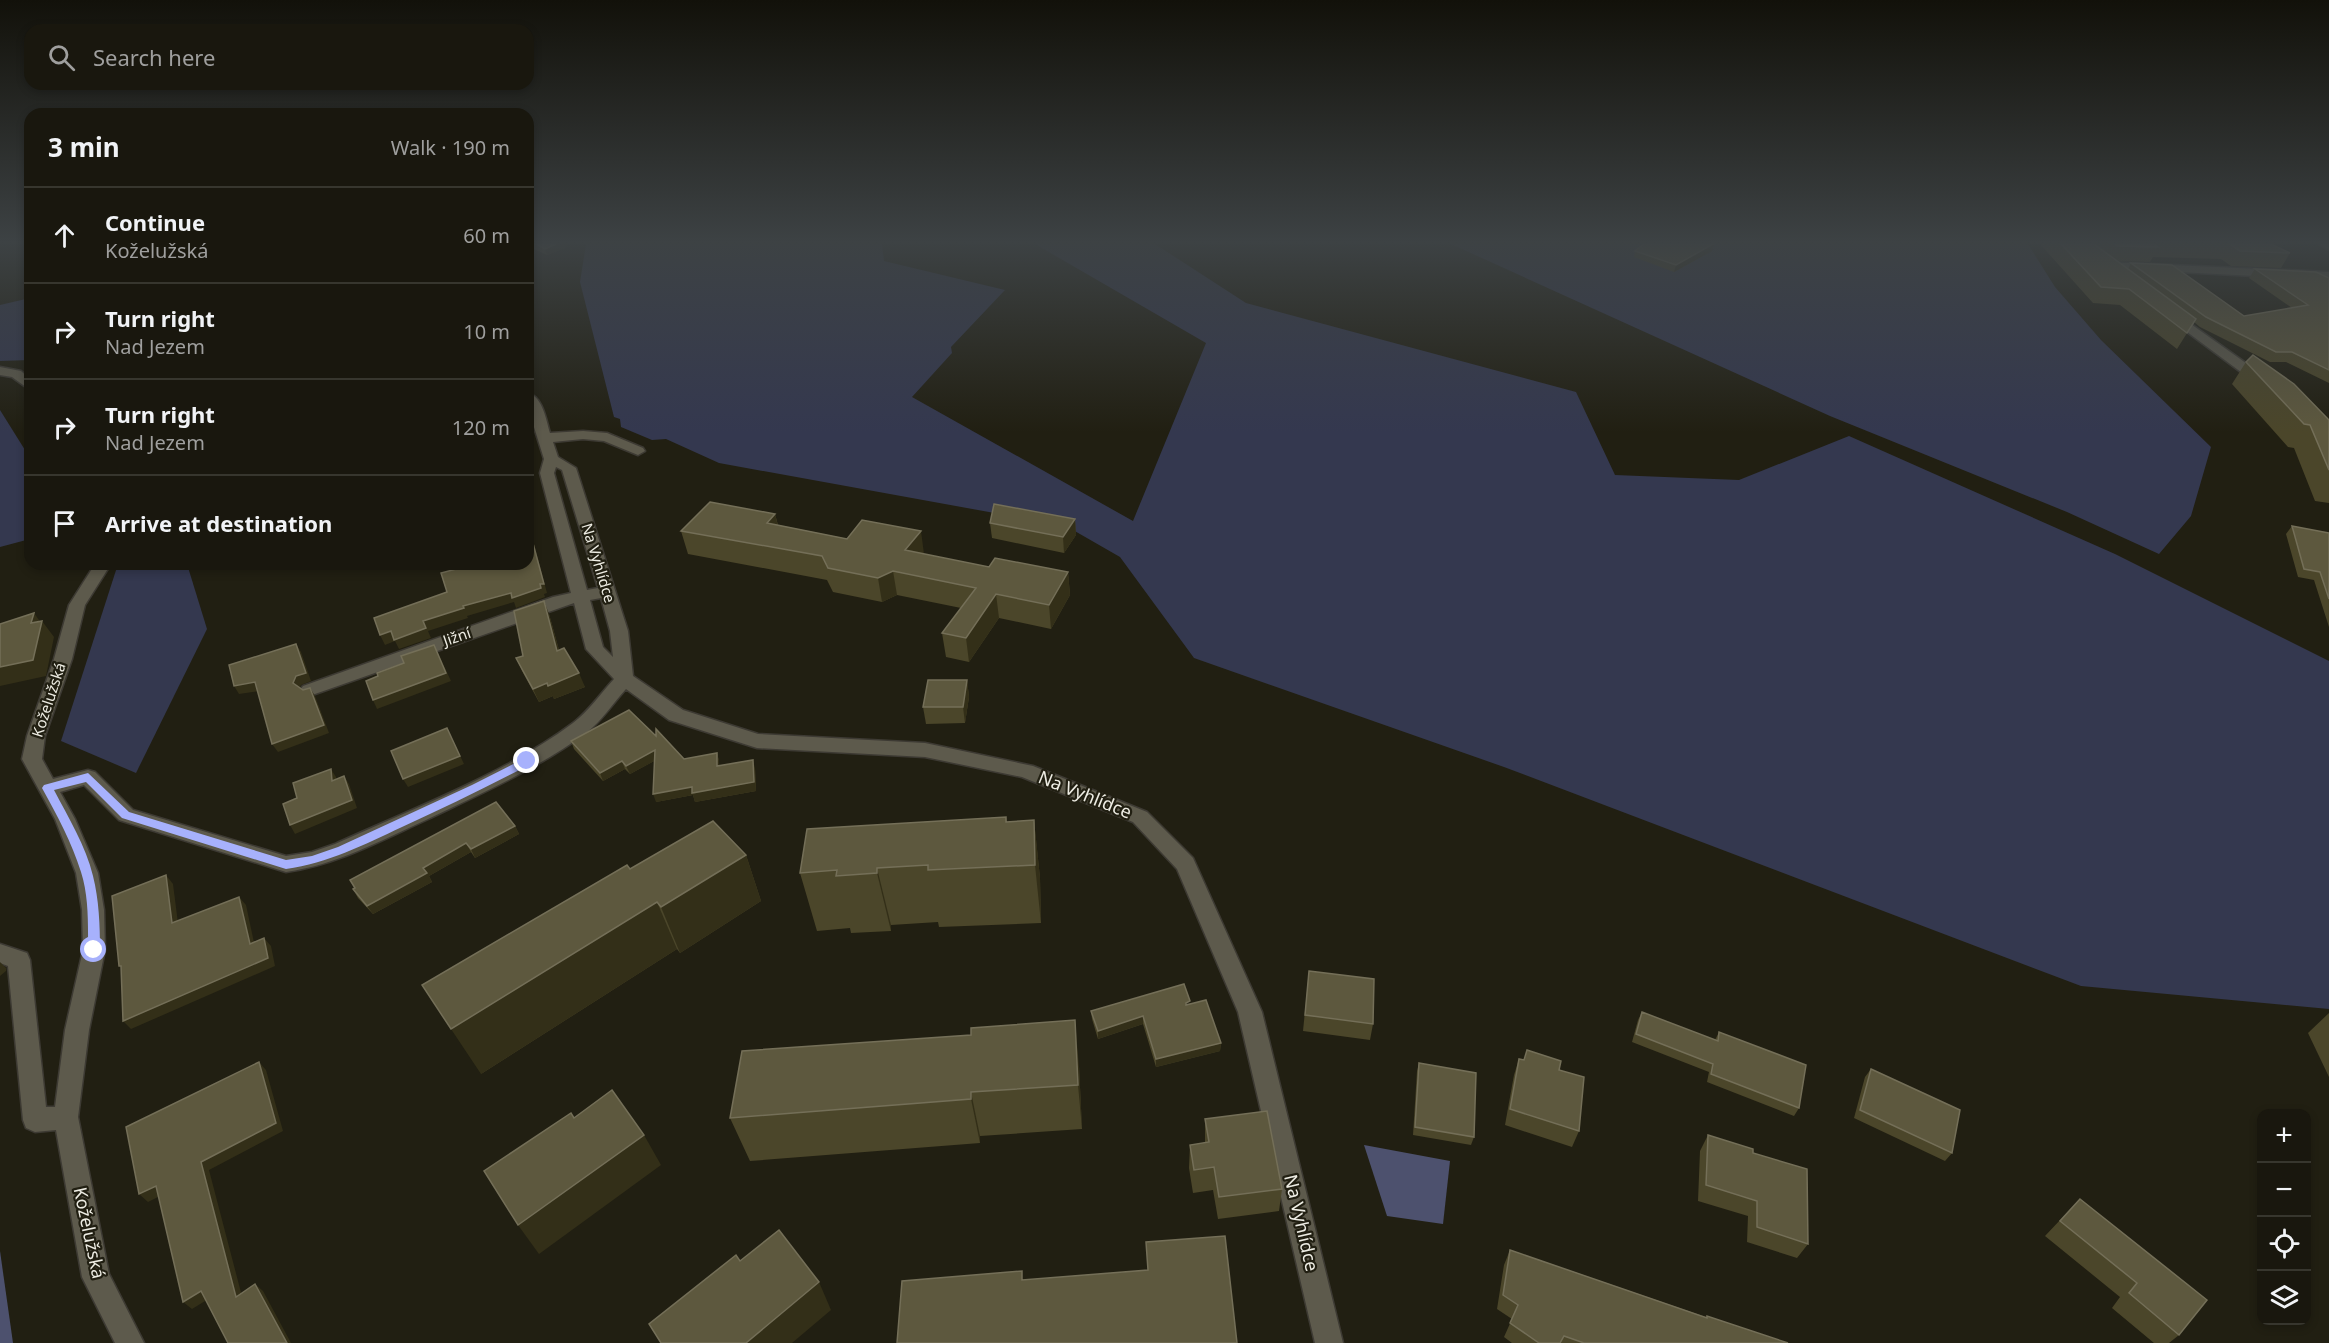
<!DOCTYPE html>
<html lang="en">
<head>
<meta charset="utf-8">
<style>
	body { margin:0; font-family:"Noto Sans",sans-serif; background:#222017; color:#f1f3f6 }
	.controls { position:absolute; right:18px; bottom:18px; display:grid; overflow:hidden; border-radius:12px; box-shadow:0 3px 9px #0003 }
	.controls button { width:54px; height:54px; display:grid; place-items:center; padding:0; border:0; border-bottom:2px solid #37362e; background:#19170e; color:#f1f3f6; font:30px sans-serif }
	.stop { position:absolute; width:18px; height:18px; margin:-14px; border:4px solid #a7b1fc; border-radius:50%; background:#fff }
	.stop.end { background:#a7b1fc; border-color:#fff; box-shadow:0 2px 6px #0008 }
	.list { margin:0; padding:0; list-style:none }
	h2 { display:flex; justify-content:space-between; align-items:center; height:78px; margin:0; padding:0 24px; font-size:26px }
	h2 small { font-size:20px; font-weight:400; color:#9f9f9e }
	.list li { display:grid; grid-template-columns:39px 1fr auto; gap:18px; align-items:center; box-sizing:border-box; height:96px; padding:0 24px; border-top:2px solid #37362e }
	.list b { display:block; font-size:22px; white-space:nowrap }
	.list p { margin:0; font-size:20px; white-space:nowrap; color:#9f9f9e }
	.list em { font-size:20px; font-style:normal; color:#9f9f9e }
	.icon { flex:none; width:33px; height:33px; fill:none; stroke:currentColor; stroke-width:2; stroke-linecap:round; stroke-linejoin:round }
	.map { position:relative; flex:none; width:2329px; height:1343px; overflow:hidden }
	.search { position:absolute; background:#19170e; box-shadow:0 3px 9px #0003; left:24px; top:24px; width:510px; height:66px; display:flex; align-items:center; gap:15px; box-sizing:border-box; padding:0 21px; border-radius:18px; color:#9f9f9e; font-size:22px }
	.panel { position:absolute; background:#19170e; box-shadow:0 3px 9px #0003; left:24px; top:108px; width:510px; height:462px; border-radius:18px }
	.map>svg:first-child { display:block }
</style>
</head>
<body>
<div class="map">
<svg width="2329" height="1343" viewBox="0 0 2329 1343">
	<rect width="100%" height="100%" fill="#211f12"/>
	<g fill="#34384f">
		<polygon points="586,244 882,244 884,261 1005,290 951,347 952,353 912,397 1133,521 1206,343 1035,244 1155,244 1246,303 1576,392 1615,475 1739,480 1849,436 2115,554 2329,661 2329,1009 2081,986 1504,767 1194,658 1120,557 1066,526 719,463 666,439 652,440 621,427 620,419 614,417 580,282"/>
		<polygon points="1451,244 2028,244 2055,287 2101,340 2211,447 2191,516 2159,554 2067,512 1830,416"/>
		<polygon points="30,298 30,360 0,361 0,305"/>
		<polygon points="0,410 30,458 30,539 0,547"/>
		<polygon points="118,564 187,564 207,629 136,773 61,741"/>
	</g>
	<g fill="#4d516e">
		<polygon points="1364,1145 1450,1161 1443,1224 1387,1216"/>
		<polygon points="0,1251 13,1343 0,1343"/>
	</g>
	<g fill="none" stroke-linecap="round" stroke-linejoin="round">
		<defs>
			<g id="minor">
				<polygon points="2319,244 2329,244 2329,250"/>
				<polygon points="2106,262 2329,272 2329,280 2102,268 2100,266"/>
				<polygon points="2171,310 2267,378 2269,381 2267,384 2257,384 2167,317 2165,314"/>
				<polygon points="0,367 21,371 30,379 30,390 12,377 0,375"/>
				<path d="M528,393c15,4 18,27 22,40l33,-2 24,2 36,15 2,3 -7,4 -34,-14 -21,-2 -30,3 5,15 18,11 52,163 5,45 50,34 75,24 167,9 108,23 114,46 46,46 69,154 81,331h-28l-77,-331 -61,-143 -44,-47 -111,-45 -97,-20 -168,-9 -88,-28 -43,-31c-13,14 -25,33 -40,44 -49,36 -106,61 -160,87 -46,21 -90,45 -140,52l-167,-52 -35,-35 -24,7 15,27 23,54 6,37 1,40 -16,80 -11,87 31,157 35,69h-29l-33,-66 -26,-147 -21,2 -9,-4 -3,-8 -15,-154 -8,-3v-19l27,9 3,7 16,147h9l10,-77 18,-80 -1,-40 -6,-37 -21,-54 -33,-60 5,-23 27,-77 15,-54 26,-41h16l-26,41 -13,54 -27,77 -3,23 11,20 35,-9 7,2 38,38 153,46 26,-4 23,-8c77,-35 170,-70 238,-121 15,-11 28,-30 41,-44l-28,-30 -12,-46 -259,91 -6,2 -6,-2 -3,-4 3,-4 250,-89 18,-4 -31,-120 4,-14 -16,-51zM556,467l6,3 36,118 -11,2 -33,-117zM601,598l9,33 3,26 -10,-10 -13,-47z"/>
			</g>
		</defs>
		<use href="#minor" stroke="#3d3a33" stroke-width="3"/>
		<use href="#minor" fill="#5d5a4c" fill-rule="evenodd"/>
	</g>
	<g fill="#4b462a">
		<polygon points="528,244 567,244 565,248 547,255 532,248 528,250"/>
		<polygon points="2040,244 2271,244 2290,253 2281,268 2231,266 2221,259 2153,257 2150,262 2116,261 2128,269 2131,263 2244,316 2292,308 2249,278 2255,269 2329,278 2329,383 2286,362 2270,362 2200,327 2194,322 2177,349 2120,305 2093,303"/>
		<polygon points="1635,251 1712,251 1674,272 1634,257"/>
		<polygon points="2246,362 2329,420 2329,503 2315,501 2294,448 2288,447 2232,384"/>
		<polygon points="775,514 778,525 989,567 1068,572 1070,595 1051,629 999,618 969,662 946,657 942,633 961,608 897,595 882,602 833,592 827,580 688,554 681,531"/>
		<polygon points="1075,519 1076,535 1064,553 992,538 990,523"/>
		<polygon points="2292,526 2329,533 2329,627 2314,580 2298,577 2286,534"/>
		<polygon points="549,614 559,650 585,687 554,699 553,696 539,702 522,671 516,658 523,656"/>
		<polygon points="967,680 969,697 965,723 926,724 923,707"/>
		<polygon points="656,736 684,759 717,753 719,761 719,766 755,768 756,791 695,802 693,795 656,802 654,761 630,774 625,769 603,781 574,749 571,741"/>
		<polygon points="1006,817 1007,822 1034,820 1040,878 1041,923 939,927 938,922 891,925 891,931 851,933 850,928 817,931 800,873"/>
		<polygon points="515,826 519,834 475,858 471,852 429,876 432,882 373,914 358,898 353,889"/>
		<polygon points="746,855 761,901 680,953 677,949 481,1074 630,869"/>
		<polygon points="1309,971 1373,1024 1370,1040 1303,1031"/>
		<polygon points="1190,1004 1221,1043 1220,1051 1156,1067 1143,1024 1098,1039 1092,1019 1091,1011"/>
		<polygon points="1642,1012 1715,1040 1719,1032 1799,1108 1794,1116 1707,1082 1709,1072 1632,1042 1638,1020"/>
		<polygon points="2329,1013 2329,1077 2308,1033"/>
		<polygon points="1519,1059 1579,1131 1572,1147 1505,1125 1514,1075"/>
		<polygon points="1419,1063 1474,1137 1471,1145 1413,1135 1417,1071"/>
		<polygon points="1079,1066 1082,1129 980,1136 980,1143 750,1161 730,1118"/>
		<polygon points="1871,1069 1952,1153 1945,1161 1854,1118 1865,1077"/>
		<polygon points="1205,1119 1282,1189 1279,1211 1218,1219 1213,1190 1193,1193 1189,1168 1190,1145 1205,1143"/>
		<polygon points="1708,1135 1753,1153 1808,1244 1797,1258 1747,1242 1748,1216 1698,1201 1700,1151"/>
		<polygon points="2080,1199 2179,1335 2169,1343 2154,1343 2112,1308 2120,1297 2045,1236"/>
		<polygon points="1510,1250 1706,1317 1707,1316 1788,1343 1512,1343 1504,1337 1512,1319 1497,1309 1504,1265"/>
	</g>
	<g fill="#332f18">
		<polygon points="528,244 530,244 532,248 528,250"/>
		<polygon points="556,244 567,244 565,248 547,255 545,249"/>
		<polygon points="1714,244 1712,251 1674,272 1676,265"/>
		<polygon points="775,514 781,538 767,523"/>
		<polygon points="1075,519 1076,535 1064,553 1063,537"/>
		<polygon points="528,521 547,593 544,594 545,597 516,608 514,602 467,616 468,618 428,631 431,638 399,649 395,641 385,645 380,635 423,621 463,606 528,525"/>
		<polygon points="921,531 924,554 905,550"/>
		<polygon points="893,571 897,595 882,602 878,578"/>
		<polygon points="1068,572 1070,595 1051,629 1049,605"/>
		<polygon points="996,594 999,618 969,662 966,638"/>
		<polygon points="544,601 549,614 563,664 557,651"/>
		<polygon points="34,613 41,623 42,621 54,637 46,676 0,686 0,667 31,623"/>
		<polygon points="296,644 301,652 311,681 301,685 298,691 293,683"/>
		<polygon points="438,653 451,681 377,709 373,700"/>
		<polygon points="579,673 585,687 554,699 548,686"/>
		<polygon points="967,680 969,697 965,723 963,707"/>
		<polygon points="255,682 260,691 239,694 234,686"/>
		<polygon points="547,683 553,696 539,702 533,689"/>
		<polygon points="310,688 315,696 329,733 278,752 272,744"/>
		<polygon points="447,728 464,764 408,787 403,779"/>
		<polygon points="655,750 658,759 630,774 626,766"/>
		<polygon points="717,753 719,761 720,775 717,766"/>
		<polygon points="753,760 755,768 756,791 695,802 693,795 656,802 653,794"/>
		<polygon points="622,761 625,769 603,781 600,773"/>
		<polygon points="331,769 336,777 337,789 332,781"/>
		<polygon points="344,776 349,784 357,808 295,834 290,825"/>
		<polygon points="1034,820 1040,878 1041,923 1035,865"/>
		<polygon points="515,826 519,834 475,858 471,849"/>
		<polygon points="466,843 471,852 429,876 432,882 373,914 367,906 423,868"/>
		<polygon points="746,855 761,901 680,953 661,907"/>
		<polygon points="877,868 891,925 891,931 877,873"/>
		<polygon points="166,875 173,884 179,931 172,923"/>
		<polygon points="239,897 246,905 256,952 250,944"/>
		<polygon points="657,902 677,949 481,1074 451,1029"/>
		<polygon points="264,938 271,946 275,966 131,1029 123,1021"/>
		<polygon points="0,962 6,968 6,971 0,976"/>
		<polygon points="1143,1016 1143,1024 1098,1039 1098,1031"/>
		<polygon points="1075,1020 1079,1066 1082,1129 1078,1085"/>
		<polygon points="1221,1043 1220,1051 1156,1067 1156,1059"/>
		<polygon points="259,1062 266,1070 283,1131 209,1170 244,1304 236,1297 201,1162"/>
		<polygon points="971,1092 980,1136 980,1143 971,1099"/>
		<polygon points="644,1135 661,1165 539,1254 518,1225"/>
		<polygon points="156,1186 164,1194 148,1202 139,1194"/>
		<polygon points="819,1282 831,1310 792,1343 746,1343"/>
		<polygon points="255,1284 263,1291 291,1343 287,1343"/>
		<polygon points="201,1291 210,1298 192,1309 183,1302"/>
	</g>
	<g fill="#5d583e" stroke="#746f58" stroke-width="1.5">
		<polygon points="536,244 556,244 545,249"/>
		<polygon points="1644,244 1713,244 1676,265 1635,251"/>
		<polygon points="2061,244 2094,244 2196,319 2187,333 2129,289 2101,287"/>
		<polygon points="2115,244 2154,244 2158,247 2117,246"/>
		<polygon points="2230,244 2271,244 2290,253 2240,251"/>
		<polygon points="2131,263 2172,265 2244,316 2308,305 2255,269 2316,272 2329,278 2329,370 2292,352 2276,352 2206,317"/>
		<polygon points="2253,355 2294,384 2329,420 2329,470 2310,425 2304,424 2246,362"/>
		<polygon points="710,502 775,514 767,523 847,539 862,520 921,531 905,550 989,567 995,558 1068,572 1049,605 996,594 966,638 942,633 976,588 893,571 878,578 828,568 822,556 681,531"/>
		<polygon points="994,504 1075,519 1063,537 990,523"/>
		<polygon points="528,525 544,584 540,584 541,588 512,598 511,593 463,606 464,608 423,621 426,628 394,640 391,631 380,635 374,618 447,592 441,573 475,564 528,564"/>
		<polygon points="2292,526 2329,533 2329,599 2320,572 2304,569"/>
		<polygon points="544,601 557,651 564,648 579,673 548,686 547,683 533,689 516,658 523,656 514,611"/>
		<polygon points="34,613 31,623 42,621 33,660 0,667 0,624"/>
		<polygon points="296,644 306,673 296,676 293,683 303,690 310,688 324,725 272,744 255,682 234,686 229,665"/>
		<polygon points="434,645 446,673 373,700 366,681 378,676 377,673 404,663 401,656"/>
		<polygon points="928,680 967,680 963,707 923,707"/>
		<polygon points="629,710 656,736 656,729 684,759 717,753 717,766 753,760 754,782 692,793 692,787 653,794 655,750 626,766 622,761 600,773 571,741"/>
		<polygon points="447,728 460,756 403,779 391,751"/>
		<polygon points="331,769 332,781 344,776 352,800 290,825 283,804 297,798 293,783"/>
		<polygon points="496,802 515,826 471,849 466,843 423,868 427,873 367,906 353,889 355,888 350,880"/>
		<polygon points="1006,817 1006,822 1034,820 1035,865 928,870 928,865 877,868 877,873 836,876 837,870 800,873 807,829"/>
		<polygon points="713,821 746,855 661,907 657,902 451,1029 422,985 627,865 630,869"/>
		<polygon points="166,875 172,923 239,897 250,944 264,938 268,958 123,1021 121,966 119,966 112,896"/>
		<polygon points="1309,971 1374,979 1373,1024 1305,1015"/>
		<polygon points="1184,984 1190,1001 1186,1003 1186,1005 1206,1000 1221,1043 1156,1059 1143,1016 1098,1031 1091,1011"/>
		<polygon points="1642,1012 1718,1041 1719,1032 1806,1065 1799,1108 1711,1074 1713,1064 1636,1034"/>
		<polygon points="1075,1020 1078,1085 971,1092 971,1099 730,1118 742,1051 971,1035 971,1028"/>
		<polygon points="1527,1050 1561,1061 1559,1070 1584,1077 1579,1131 1510,1109 1519,1059 1524,1060"/>
		<polygon points="259,1062 276,1123 201,1162 236,1297 255,1284 287,1343 228,1343 201,1291 183,1302 156,1186 139,1194 126,1127"/>
		<polygon points="1419,1063 1476,1073 1474,1137 1415,1127"/>
		<polygon points="1871,1069 1960,1110 1952,1153 1860,1110"/>
		<polygon points="612,1090 644,1135 518,1225 484,1171 571,1113 574,1118"/>
		<polygon points="1267,1111 1282,1189 1219,1197 1214,1167 1194,1170 1190,1145 1209,1142 1205,1119"/>
		<polygon points="1708,1135 1753,1149 1753,1153 1807,1169 1808,1244 1757,1227 1757,1201 1706,1185"/>
		<polygon points="2080,1199 2207,1300 2179,1335 2129,1293 2137,1283 2060,1221"/>
		<polygon points="779,1230 819,1282 746,1343 661,1343 649,1324 736,1255 740,1261"/>
		<polygon points="1225,1236 1237,1343 897,1343 902,1281 1022,1271 1022,1280 1148,1270 1146,1242"/>
		<polygon points="1510,1250 1707,1318 1707,1316 1788,1343 1584,1343 1564,1336 1560,1343 1539,1343 1510,1323 1518,1305 1503,1295"/>
	</g>
	<linearGradient id="sky" x2="0" y2="1"><stop stop-color="#12110a"/><stop offset="0.56" stop-color="#3d4244"/><stop offset="1" stop-color="#3d4244" stop-opacity="0"/></linearGradient>
	<rect width="2329" height="432" fill="url(#sky)"/>
	<path fill="#a7b1fc" d="M527,757l5,4 -1,3c-43,22 -85,43 -129,63 -38,18 -74,36 -116,42l-164,-51 -36,-36 -32,8c14,27 32,56 39,86 6,24 7,49 7,74l-6,5 -6,-5c0,-25 1,-53 -7,-78 -9,-29 -24,-57 -39,-84l2,-3 44,-12 41,39 157,48 26,-4 26,-9 134,-62z"/>
	<g text-anchor="middle" stroke-width="4.5" stroke-linejoin="round" paint-order="stroke">
		<g font-size="15" fill="#eeede4" stroke="#211f12">
			<text transform="translate(598 563) rotate(73)" y="5">Na Vyhlídce</text>
			<text transform="translate(457 637) rotate(-19)" y="5">Jižní</text>
			<text transform="translate(49 700) rotate(-72)" y="5">Koželužská</text>
		</g>
		<g font-size="18" fill="#eeede4" stroke="#211f12">
			<text transform="translate(1085 795) rotate(22)" y="6">Na Vyhlídce</text>
			<text transform="translate(1301 1223) rotate(77)" y="6">Na Vyhlídce</text>
			<text transform="translate(89 1233) rotate(78)" y="6">Koželužská</text>
		</g>
	</g>
</svg>
<div class="controls">
<button>+</button>
<button>−</button>
<button><svg class="icon" aria-label="locate" viewBox="0 0 24 24"><circle cx="12" cy="12" r="6"/><path d="M12 2v4M12 18v4M2 12h4M18 12h4"/></svg></button>
<button><svg class="icon" aria-label="layers" viewBox="0 0 24 24"><path d="M12 4l9 5-9 5-9-5zM3 14l9 5 9-5"/></svg></button>
</div>
<div class="stop" style="left:94px;top:950px"></div>
<div class="stop end" style="left:527px;top:761px"></div>
<div class="search"><svg class="icon" aria-label="search" viewBox="0 0 24 24"><circle cx="10" cy="10" r="6"/><path d="M15 15l6 6"/></svg>Search here</div>
<section class="panel">
<h2>3 min<small>Walk · 190 m</small></h2>
<ul class="list">
<li><svg class="icon" aria-label="ahead" viewBox="0 0 24 24"><path d="M12 20V5M6 11l6-6 6 6"/></svg><div><b>Continue</b><p>Koželužská</p></div><em>60 m</em></li>
<li><svg class="icon" aria-label="right" viewBox="0 0 24 24"><path d="M7 20v-9h11M14 6l5 5-5 5"/></svg><div><b>Turn right</b><p>Nad Jezem</p></div><em>10 m</em></li>
<li><svg class="icon" aria-label="right" viewBox="0 0 24 24"><path d="M7 20v-9h11M14 6l5 5-5 5"/></svg><div><b>Turn right</b><p>Nad Jezem</p></div><em>120 m</em></li>
<li><svg class="icon" aria-label="arrive" viewBox="0 0 24 24"><path d="M6 21V4h12l-3 4 3 4H6"/></svg><div><b>Arrive at destination</b></div></li>
</ul>
</section>
</div>
</body>
</html>
